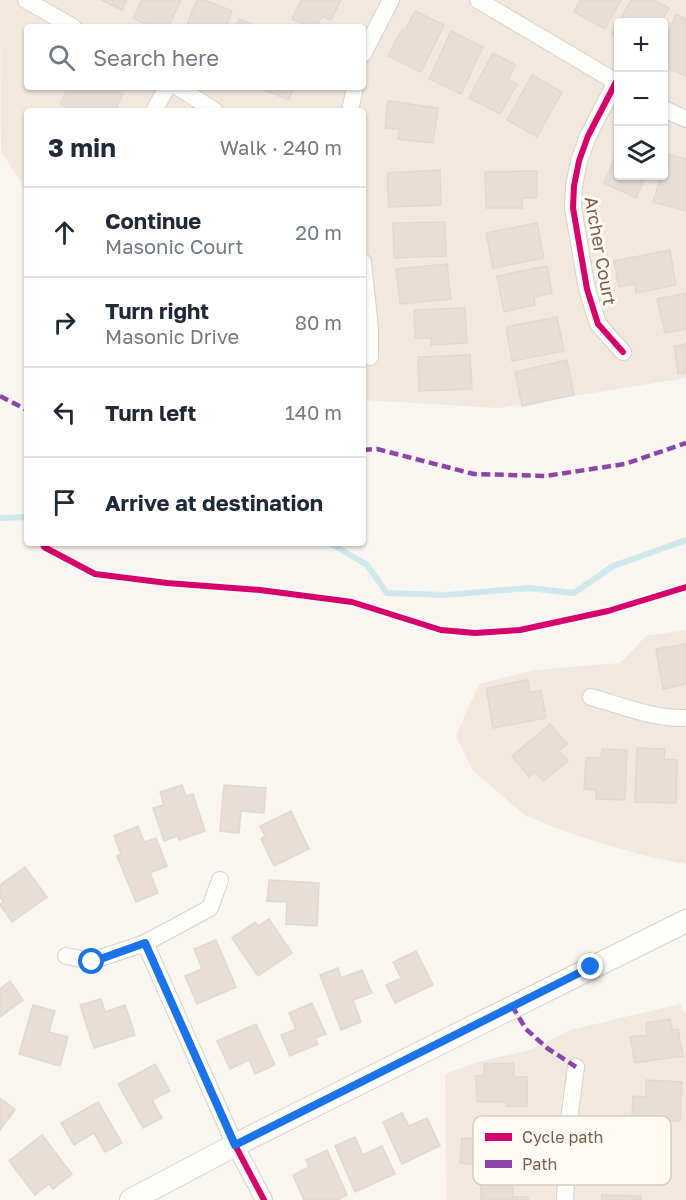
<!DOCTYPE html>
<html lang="en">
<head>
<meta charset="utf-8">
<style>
	body { margin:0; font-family:"Golos Text",sans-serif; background:#f6f6f7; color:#1f2937 }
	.controls { position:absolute; right:18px; top:18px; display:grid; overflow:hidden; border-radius:6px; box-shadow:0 2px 4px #0004 }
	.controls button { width:54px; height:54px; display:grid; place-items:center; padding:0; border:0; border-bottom:2px solid #e0e1e3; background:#fff; color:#1f2937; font:30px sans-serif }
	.stop { position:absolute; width:18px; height:18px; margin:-14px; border:4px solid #1a73e8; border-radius:50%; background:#fff }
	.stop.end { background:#1a73e8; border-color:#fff; box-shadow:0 2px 6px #0008 }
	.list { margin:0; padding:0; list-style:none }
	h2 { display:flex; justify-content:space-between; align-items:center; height:78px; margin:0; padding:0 24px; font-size:26px }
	h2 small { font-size:20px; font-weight:400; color:#747a83 }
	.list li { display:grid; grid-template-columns:39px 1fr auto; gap:18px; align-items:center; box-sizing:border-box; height:90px; padding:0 24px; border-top:2px solid #e0e1e3 }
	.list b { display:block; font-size:22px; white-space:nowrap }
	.list p { margin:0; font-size:20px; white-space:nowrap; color:#747a83 }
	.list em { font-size:20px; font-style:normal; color:#747a83 }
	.icon { flex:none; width:33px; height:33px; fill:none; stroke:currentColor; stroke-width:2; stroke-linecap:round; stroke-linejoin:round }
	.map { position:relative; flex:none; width:686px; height:1200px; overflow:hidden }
	.search { position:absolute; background:#fff; box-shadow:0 2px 4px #0004; left:24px; top:24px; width:342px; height:66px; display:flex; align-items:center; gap:15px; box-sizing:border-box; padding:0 21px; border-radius:6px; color:#747a83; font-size:22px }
	.panel { position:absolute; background:#fff; box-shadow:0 2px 4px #0004; left:24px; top:108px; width:342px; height:438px; border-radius:6px }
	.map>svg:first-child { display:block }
</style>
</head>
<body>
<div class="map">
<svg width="686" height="1200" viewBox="0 0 686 1200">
	<rect width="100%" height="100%" fill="#f9f5f0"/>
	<g fill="#f2e8de" fill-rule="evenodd">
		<path d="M0,0h686v378l-187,30 -136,-8v-289h-336v81l-26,-41zM618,22h46v154h-46zM27,27h336v60h-336z"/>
		<polygon points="686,630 686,864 646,856 578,836 526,816 473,771 456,736 479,684 535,670 620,663 646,636"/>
		<polygon points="680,1004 686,1016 686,1200 446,1200 445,1074 478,1062 530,1050 570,1030"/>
	</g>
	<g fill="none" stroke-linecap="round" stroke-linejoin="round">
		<g stroke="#d0e8ea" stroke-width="6">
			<polyline points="0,518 27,517"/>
			<polyline points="330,543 367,565 387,593 446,595 529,588 574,593 613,566 686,540"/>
		</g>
	</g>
	<g fill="#e6ded7" stroke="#e2d8d2" stroke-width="1.5">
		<polygon points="101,0 127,0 122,10"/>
		<polygon points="142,0 181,0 168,27 152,27 133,18"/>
		<polygon points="197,0 205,0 232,11 226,27 186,27"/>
		<polygon points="301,0 341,0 331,20 322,16 316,27 310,27 292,19"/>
		<polygon points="580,0 621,0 605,29 574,12"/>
		<polygon points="631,0 654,0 669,8 661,22 619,22"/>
		<polygon points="415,11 444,25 421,72 388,56 402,29 405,31"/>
		<polygon points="676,14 686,19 686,76 664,66 664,43"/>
		<polygon points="239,19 261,27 236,27"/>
		<polygon points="618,24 618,39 612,35"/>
		<polygon points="451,31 483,47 461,94 429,79"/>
		<polygon points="493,53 516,65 508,79 517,84 500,114 469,98"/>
		<polygon points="532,75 562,92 537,137 507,120"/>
		<polygon points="68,87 108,87 123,94 115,111 76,111 60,104"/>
		<polygon points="265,87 294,87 289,100 264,90"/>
		<polygon points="388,101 438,108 433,143 398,139 399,129 385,128"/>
		<polygon points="618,151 618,176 646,176 636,198 604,183"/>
		<polygon points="667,154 686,159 686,211 653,202 661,176 664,176 664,166"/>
		<polygon points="440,170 441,205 389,207 387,173"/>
		<polygon points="537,171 537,198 522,198 523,208 486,208 485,172"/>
		<polygon points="445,222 446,256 394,258 393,223"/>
		<polygon points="537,223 544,258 493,268 486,233"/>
		<polygon points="670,250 676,285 636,293 635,284 619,287 614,261"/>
		<polygon points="447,264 451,299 400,304 396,269"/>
		<polygon points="547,266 552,293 534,297 535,305 504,312 497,276"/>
		<polygon points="686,293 686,329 665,333 657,299"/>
		<polygon points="465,308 467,343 431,345 431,338 415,338 414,310"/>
		<polygon points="557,317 564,351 512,361 506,327"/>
		<polygon points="686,344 686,373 678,374 674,346"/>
		<polygon points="470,355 472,389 419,391 418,357"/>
		<polygon points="567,360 574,395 522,406 515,372"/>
		<polygon points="686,644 686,684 663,689 656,649"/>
		<polygon points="528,680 530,692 541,691 546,718 493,728 486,688"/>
		<polygon points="550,724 567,744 559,751 568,761 543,781 535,772 529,777 512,756"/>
		<polygon points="637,748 665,749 664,759 677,760 676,803 635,802"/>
		<polygon points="602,749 627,750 625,800 596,799 596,790 584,789 586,758 601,758"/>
		<polygon points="182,785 186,796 193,794 205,831 179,840 177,836 164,841 153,808 164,805 160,792"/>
		<polygon points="224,785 266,788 264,813 241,811 239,833 220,831"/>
		<polygon points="291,811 309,849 274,866 261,839 265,836 260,826"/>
		<polygon points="138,826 144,842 156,838 167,866 150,873 158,893 136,902 117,856 121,854 114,836"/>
		<polygon points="25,867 47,897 12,922 0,905 3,901 0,897 0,885"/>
		<polygon points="269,880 319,883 317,926 286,924 287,902 267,901"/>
		<polygon points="269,919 292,953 258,976 232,938 255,922 258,926"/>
		<polygon points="216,940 236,987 197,1004 185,976 202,969 194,949"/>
		<polygon points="416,951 433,985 395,1003 386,985 401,978 393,962"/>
		<polygon points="338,968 341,978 362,970 372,993 353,1000 361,1022 341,1030 320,975"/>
		<polygon points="10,981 23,1000 0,1017 0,989"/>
		<polygon points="101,999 105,1012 125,1005 135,1035 94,1048 80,1005"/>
		<polygon points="312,1003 326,1034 315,1038 318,1044 290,1056 281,1035 296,1029 289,1013"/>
		<polygon points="33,1005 55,1011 49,1032 68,1037 60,1066 19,1054"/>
		<polygon points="670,1019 672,1030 678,1029 683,1056 635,1063 630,1037 647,1035 646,1023"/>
		<polygon points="256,1024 275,1065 255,1074 249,1060 230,1069 217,1041"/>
		<polygon points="514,1063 514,1077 527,1077 527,1106 506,1106 506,1102 477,1102 476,1076 484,1076 484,1064"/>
		<polygon points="155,1064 170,1091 152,1100 162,1118 143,1128 118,1084"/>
		<polygon points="646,1080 682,1082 680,1121 632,1119 633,1096 646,1097"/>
		<polygon points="0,1098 15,1110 0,1130"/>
		<polygon points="98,1102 122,1143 105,1152 94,1133 74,1145 61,1123"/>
		<polygon points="402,1113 409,1126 427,1118 440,1146 402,1164 383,1122"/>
		<polygon points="42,1135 72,1174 53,1189 49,1184 35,1195 9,1161"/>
		<polygon points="355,1137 363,1155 382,1146 395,1174 355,1192 335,1146"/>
		<polygon points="462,1138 478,1139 476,1165 460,1163"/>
		<polygon points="327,1150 347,1195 337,1200 304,1200 293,1175 309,1167 306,1160"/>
		<polygon points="481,1181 513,1182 513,1197 528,1197 528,1200 481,1200"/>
		<polygon points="602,1195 641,1196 641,1200 602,1200"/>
	</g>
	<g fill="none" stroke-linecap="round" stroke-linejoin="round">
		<defs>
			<g id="minor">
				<polyline points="26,0 73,27"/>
				<polyline points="478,0 618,83"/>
				<polyline points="363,54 391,0"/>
				<polyline points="616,82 588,136 579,161 574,186 573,208 587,289 598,324 623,352"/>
				<polyline points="178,87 215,111"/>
				<polyline points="664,109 686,119"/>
				<polyline points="154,111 167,87"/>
				<polyline points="350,111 355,87"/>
				<polyline points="363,262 370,328 370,357"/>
				<path d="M591,697c31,9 63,22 95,21"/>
				<polyline points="145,943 235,1145 264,1200"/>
				<polyline points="66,956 92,961 145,943 210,908 220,880"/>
				<polyline points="565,1200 570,1112 576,1067"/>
			</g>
			<polyline id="secondary" points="131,1200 235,1145 686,921"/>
		</defs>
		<use href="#minor" stroke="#d7d1cb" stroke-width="18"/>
		<use href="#secondary" stroke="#d9d2cb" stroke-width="24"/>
		<use href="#minor" stroke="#fefefd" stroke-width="16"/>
		<use href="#secondary" stroke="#fefefd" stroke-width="22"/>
		<g stroke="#8e44ad" stroke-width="4.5" stroke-dasharray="9 4.5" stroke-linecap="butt">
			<polyline points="0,396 27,410"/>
			<polyline points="363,450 377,449 474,474 545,476 625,464 686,443"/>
			<polyline points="512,1006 526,1029 547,1048 576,1067"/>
		</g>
		<defs>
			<g id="cycleway">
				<polyline points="616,82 588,136 579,161 574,186 573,208 587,289 598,324 623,352"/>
				<polyline points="42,543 44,547 95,574 167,583 260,590 352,602 441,630 475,633 520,630 608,611 686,587"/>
				<polyline points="145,943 235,1145 264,1200"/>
			</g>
		</defs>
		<use href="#cycleway" stroke="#fffaf3" stroke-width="10"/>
		<use href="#cycleway" stroke="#d6006c" stroke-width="6"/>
	</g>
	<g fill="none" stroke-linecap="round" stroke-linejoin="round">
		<polyline stroke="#1a73e8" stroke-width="8" points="92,962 145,943 235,1145 591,967"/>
	</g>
	<g text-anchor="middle" stroke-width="6" stroke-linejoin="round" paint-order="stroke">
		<g font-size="18" fill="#7a5c4d" stroke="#fffaf3">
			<text transform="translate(600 251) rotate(80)" y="6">Archer Court</text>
		</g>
	</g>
	<rect x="473" y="1116" width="198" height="69" rx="9" fill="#fffaf3" stroke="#d7cbc1" stroke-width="1.5"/>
	<rect x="485" y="1133" width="27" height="8" fill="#d6006c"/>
	<rect x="485" y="1160" width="27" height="8" fill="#8e44ad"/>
	<g font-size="16" fill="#7a5c4d">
		<text x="522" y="1143">Cycle path</text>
		<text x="522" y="1170">Path</text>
	</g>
</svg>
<div class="controls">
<button>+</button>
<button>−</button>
<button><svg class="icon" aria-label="layers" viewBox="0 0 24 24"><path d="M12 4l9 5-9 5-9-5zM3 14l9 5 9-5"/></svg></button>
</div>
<div class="stop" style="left:92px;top:962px"></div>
<div class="stop end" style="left:591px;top:967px"></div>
<div class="search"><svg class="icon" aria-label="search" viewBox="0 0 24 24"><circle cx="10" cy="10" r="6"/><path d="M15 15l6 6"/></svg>Search here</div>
<section class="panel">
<h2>3 min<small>Walk · 240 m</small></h2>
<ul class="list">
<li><svg class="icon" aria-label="ahead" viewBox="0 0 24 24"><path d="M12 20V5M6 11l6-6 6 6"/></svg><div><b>Continue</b><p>Masonic Court</p></div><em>20 m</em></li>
<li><svg class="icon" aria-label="right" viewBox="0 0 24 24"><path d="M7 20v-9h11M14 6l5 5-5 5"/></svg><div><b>Turn right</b><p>Masonic Drive</p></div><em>80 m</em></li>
<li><svg class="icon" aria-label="left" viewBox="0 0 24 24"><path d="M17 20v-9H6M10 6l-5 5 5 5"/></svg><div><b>Turn left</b></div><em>140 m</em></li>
<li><svg class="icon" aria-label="arrive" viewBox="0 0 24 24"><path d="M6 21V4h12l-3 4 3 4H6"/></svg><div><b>Arrive at destination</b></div></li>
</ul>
</section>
</div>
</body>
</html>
